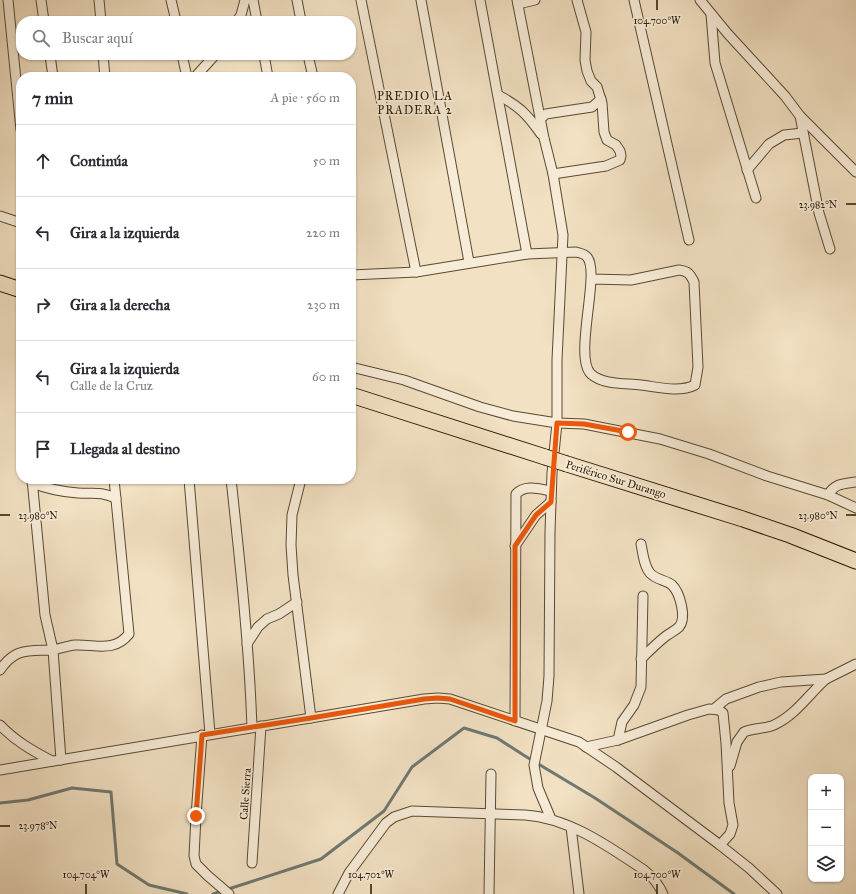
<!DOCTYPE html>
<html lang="es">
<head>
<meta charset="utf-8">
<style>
	body { margin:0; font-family:"IM FELL Great Primer",serif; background:#f2f2f3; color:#2b2b33 }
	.controls { position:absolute; right:12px; bottom:12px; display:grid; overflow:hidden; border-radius:8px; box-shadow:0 1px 3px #0004 }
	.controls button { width:36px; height:36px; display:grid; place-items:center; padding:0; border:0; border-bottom:1px solid #e1e1e2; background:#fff; color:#2b2b33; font:20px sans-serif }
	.stop { position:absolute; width:12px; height:12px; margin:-9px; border:3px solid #ea580c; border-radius:50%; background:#fff }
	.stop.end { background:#ea580c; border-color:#fff; box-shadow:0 1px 4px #0008 }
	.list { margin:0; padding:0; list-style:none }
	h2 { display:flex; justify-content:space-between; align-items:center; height:52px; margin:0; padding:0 16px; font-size:17px }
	h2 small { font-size:13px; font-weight:400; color:#7c7c81 }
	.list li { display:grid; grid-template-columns:26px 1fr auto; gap:12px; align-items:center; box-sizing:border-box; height:72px; padding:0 16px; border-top:1px solid #e1e1e2 }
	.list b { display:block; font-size:15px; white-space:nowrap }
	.list p { margin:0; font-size:13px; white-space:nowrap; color:#7c7c81 }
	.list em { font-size:13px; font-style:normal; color:#7c7c81 }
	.icon { flex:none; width:22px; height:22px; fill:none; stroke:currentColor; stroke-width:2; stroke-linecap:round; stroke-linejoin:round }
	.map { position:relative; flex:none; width:856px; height:894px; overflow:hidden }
	.search { position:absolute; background:#fff; box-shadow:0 1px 3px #0004; left:16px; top:16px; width:340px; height:44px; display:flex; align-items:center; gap:10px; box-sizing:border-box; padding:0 14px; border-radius:16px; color:#7c7c81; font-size:15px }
	.panel { position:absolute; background:#fff; box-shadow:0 1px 3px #0004; left:16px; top:72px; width:340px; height:412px; border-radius:16px }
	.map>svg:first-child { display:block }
</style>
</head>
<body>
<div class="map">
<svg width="856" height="894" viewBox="0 0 856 894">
	<rect width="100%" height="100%" fill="#f2e1c3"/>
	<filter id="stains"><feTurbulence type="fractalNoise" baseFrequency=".005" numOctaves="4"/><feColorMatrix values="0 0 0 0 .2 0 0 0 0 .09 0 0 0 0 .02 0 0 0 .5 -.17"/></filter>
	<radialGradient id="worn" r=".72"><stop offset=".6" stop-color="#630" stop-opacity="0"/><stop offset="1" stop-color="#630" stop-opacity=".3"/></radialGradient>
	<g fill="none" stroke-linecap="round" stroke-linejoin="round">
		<g stroke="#6f7972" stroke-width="3">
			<polyline points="0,803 28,800 72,788 111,792 117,864 149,885 187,894"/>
			<polyline points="213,894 321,859 384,811 412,767 464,728 497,738 525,756 595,798 678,853 734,894"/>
		</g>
		<defs>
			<g id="minor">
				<polyline points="8,0 21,130"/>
				<polyline points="41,0 44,21"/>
				<polyline points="99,0 101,21"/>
				<polyline points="171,0 176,21"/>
				<polyline points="253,0 257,21"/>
				<polyline points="297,0 301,21"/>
				<polyline points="361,0 416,272"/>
				<polyline points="421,0 469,262"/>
				<polyline points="480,0 527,254"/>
				<polyline points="517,0 544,138 553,174 563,235 557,360 557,423 552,473 550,532 549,676 547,701 534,765 538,788 551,819"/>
				<polyline points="634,0 689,240"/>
				<polyline points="700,0 728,34 785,96 800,116 819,213 830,249"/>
				<polyline points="518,4 535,0"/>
				<polyline points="711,14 715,63 756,198"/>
				<polyline points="237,21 241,15 245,0"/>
				<polyline points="50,55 53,77"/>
				<polyline points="103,55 105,77"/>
				<polyline points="182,55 187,77"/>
				<polyline points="264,55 268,77"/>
				<polyline points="308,55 313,77"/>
				<polyline points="195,77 215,55"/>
				<path d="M498,95c21,11 29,19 43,39"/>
				<polyline points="800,116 856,172"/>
				<polyline points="540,119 546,114 552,113 592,107 601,99"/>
				<polyline points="747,170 769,144 784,135 803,133"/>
				<polyline points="553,174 606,166 620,160 621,156 620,151 616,145 607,140 604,132 602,103 597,87 591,81 587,71 585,60 586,32 577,0"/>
				<polyline points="0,216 21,223"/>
				<path d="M351,275l65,-3 111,-18 49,-2c4,1 9,2 11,5 14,15 -14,100 4,117 12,11 35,9 50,11 17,2 38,8 54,0l3,-18 -4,-85c-4,-8 -6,-11 -15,-12l-48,10 -40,-1"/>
				<polyline points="351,367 404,380 480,407 513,416 557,423 584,424 660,439 709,454 767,476 828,495 856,508"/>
				<polyline points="32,479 45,615 53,650 61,760"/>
				<polyline points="189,479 210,734"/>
				<path d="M231,479c9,83 18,165 21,248"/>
				<polyline points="301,479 292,515 291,545 293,575 311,718"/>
				<path d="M32,483c16,6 30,9 46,10 17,1 21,-2 38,5"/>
				<path d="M828,495c7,-12 15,-11 28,-13"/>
				<path d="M641,544c2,10 3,22 9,29 6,7 16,7 22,12 8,8 15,33 7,42 -4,4 -9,6 -13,9 -9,7 -17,15 -25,23"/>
				<polyline points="515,546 536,515 551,502"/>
				<polyline points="247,644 258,627 267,619 279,614 297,602"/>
				<path d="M0,670c15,-22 27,-19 51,-20 8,-1 16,-4 24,-5 20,-1 39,8 54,-11l-15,-155"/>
				<polyline points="714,709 726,699 759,687 781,682 826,679 856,664"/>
				<path d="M515,721l1,-227c9,-10 24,-5 35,-3"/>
				<path d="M0,725c15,16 33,26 52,36"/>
				<polyline points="202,735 196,816 194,856 196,864 208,876 229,894"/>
				<polyline points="618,740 622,722 634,705 641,687 643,596"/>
				<polyline points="586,747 618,740 688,715 709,709 719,710 723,713 726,743 729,803 733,825 730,834 720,845"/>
				<path d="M730,766l7,-24 7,-10c9,-4 21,-3 30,-7 22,-10 35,-31 52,-46"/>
				<polyline points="0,770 424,699 438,698 450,699 579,742 616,767 720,845 749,868 777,894"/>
				<polyline points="571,827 579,894"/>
				<polyline points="252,863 261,726"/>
				<path d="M338,894l11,-21 37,-50 8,-6 18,-6 113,4c44,3 83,31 119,55 9,7 14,13 19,24"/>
				<polyline points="489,894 491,774"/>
			</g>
			<g id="trunk">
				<polyline points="0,283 21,290"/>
				<polyline points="351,395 545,457"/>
				<polyline points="567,464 743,519 790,535 856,561"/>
			</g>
		</defs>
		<use href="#minor" stroke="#594a32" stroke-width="11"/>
		<use href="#trunk" stroke="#261702" stroke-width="17"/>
		<use href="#minor" stroke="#f7ecd8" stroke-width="9"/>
		<use href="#trunk" stroke="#f2e1c3" stroke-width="15"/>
		<defs>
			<polyline id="trunk-bridge" points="545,457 567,464"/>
		</defs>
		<use href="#trunk-bridge" stroke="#261702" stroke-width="17" stroke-linecap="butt"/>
		<use href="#trunk-bridge" stroke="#f2e1c3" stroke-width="15"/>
	</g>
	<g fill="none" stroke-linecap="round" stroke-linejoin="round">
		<polyline stroke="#ea580c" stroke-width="5" points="196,816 202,735 311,718 424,699 438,698 450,699 515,721 515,546 536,515 551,502 557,423 584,424 628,432"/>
	</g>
	<path fill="none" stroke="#261702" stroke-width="1.5" d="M657,0v10M846,204h10M0,515h10M846,515h10M0,826h10M86,884v10M371,884v10M657,884v10"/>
	<g text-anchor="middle" stroke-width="3.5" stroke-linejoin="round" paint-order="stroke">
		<g font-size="11" fill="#261702" stroke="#f7ecd8">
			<text transform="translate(616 479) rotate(17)" y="4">Periférico Sur Durango</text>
			<text transform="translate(245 794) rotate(-86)" y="4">Calle Sierra</text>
		</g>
		<g font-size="12" letter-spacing="1" fill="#261702" stroke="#f7ecd8">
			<text x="415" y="100">PREDIO LA<tspan x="415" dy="14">PRADERA 2</tspan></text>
		</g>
	</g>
	<g font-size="10" text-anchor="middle" fill="#261702" stroke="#f7ecd8" stroke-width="3.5" stroke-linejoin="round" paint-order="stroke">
		<text x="657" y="24">104.700°W</text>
		<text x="818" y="208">23.982°N</text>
		<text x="38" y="519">23.980°N</text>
		<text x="818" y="519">23.980°N</text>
		<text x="38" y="829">23.978°N</text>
		<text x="86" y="878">104.704°W</text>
		<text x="371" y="878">104.702°W</text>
		<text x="657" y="878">104.700°W</text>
	</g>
	<rect width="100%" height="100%" filter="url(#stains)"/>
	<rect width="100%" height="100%" fill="url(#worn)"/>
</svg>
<div class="controls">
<button>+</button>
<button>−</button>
<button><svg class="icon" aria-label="layers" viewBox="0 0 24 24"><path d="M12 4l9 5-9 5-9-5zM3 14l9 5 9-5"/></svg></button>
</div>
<div class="stop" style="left:628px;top:432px"></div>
<div class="stop end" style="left:196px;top:816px"></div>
<div class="search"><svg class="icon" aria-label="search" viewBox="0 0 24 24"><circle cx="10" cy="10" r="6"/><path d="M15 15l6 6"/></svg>Buscar aquí</div>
<section class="panel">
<h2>7 min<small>A pie · 560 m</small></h2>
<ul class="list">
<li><svg class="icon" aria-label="ahead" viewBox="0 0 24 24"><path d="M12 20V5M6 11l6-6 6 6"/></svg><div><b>Continúa</b></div><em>50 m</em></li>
<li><svg class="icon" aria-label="left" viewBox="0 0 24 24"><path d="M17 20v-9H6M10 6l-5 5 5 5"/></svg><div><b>Gira a la izquierda</b></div><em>220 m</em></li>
<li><svg class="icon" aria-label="right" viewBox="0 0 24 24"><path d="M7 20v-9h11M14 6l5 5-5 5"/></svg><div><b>Gira a la derecha</b></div><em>230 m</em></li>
<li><svg class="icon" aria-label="left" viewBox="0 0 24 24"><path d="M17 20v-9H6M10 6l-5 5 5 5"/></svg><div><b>Gira a la izquierda</b><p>Calle de la Cruz</p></div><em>60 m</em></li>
<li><svg class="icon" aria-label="arrive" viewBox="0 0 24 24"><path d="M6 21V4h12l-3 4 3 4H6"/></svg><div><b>Llegada al destino</b></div></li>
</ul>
</section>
</div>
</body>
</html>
